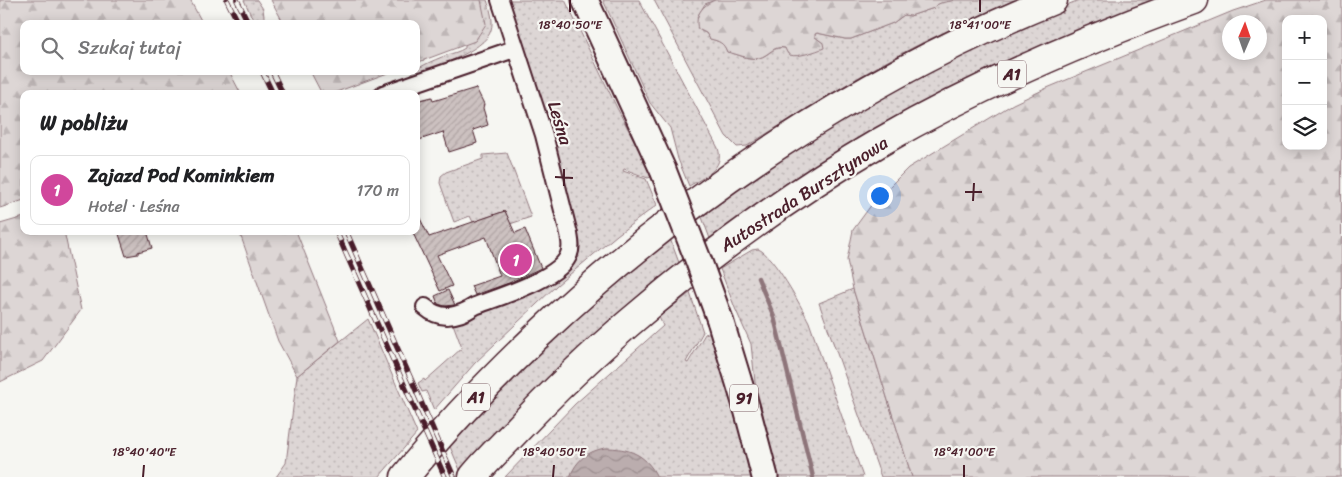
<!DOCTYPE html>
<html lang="pl">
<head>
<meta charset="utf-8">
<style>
	body { margin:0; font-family:Sriracha,sans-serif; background:#f6f6f6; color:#202124 }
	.controls { position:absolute; right:15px; top:15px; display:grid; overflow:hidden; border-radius:10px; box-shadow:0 2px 12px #0003 }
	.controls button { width:45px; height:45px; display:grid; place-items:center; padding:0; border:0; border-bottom:1px solid #e0e0e0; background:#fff; color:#202124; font:25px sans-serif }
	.compass { position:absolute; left:1222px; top:15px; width:45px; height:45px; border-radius:50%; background:#fff; box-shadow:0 2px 12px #0003; rotate:2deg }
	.you { position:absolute; left:879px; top:195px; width:18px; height:18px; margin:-12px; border:4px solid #fff; border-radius:50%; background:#1a73e8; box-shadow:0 0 0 8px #1a73e833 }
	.badge { display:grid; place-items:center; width:32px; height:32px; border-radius:50%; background:#b45309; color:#fff; font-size:16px; font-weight:700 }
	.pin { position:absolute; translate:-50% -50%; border:2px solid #fff; box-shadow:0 1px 5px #0006 }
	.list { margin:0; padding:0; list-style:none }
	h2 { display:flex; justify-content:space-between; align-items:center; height:65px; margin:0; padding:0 20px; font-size:21px }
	h2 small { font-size:16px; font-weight:400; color:#757577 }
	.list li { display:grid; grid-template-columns:32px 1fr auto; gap:15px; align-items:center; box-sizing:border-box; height:70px; margin:0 10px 10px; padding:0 10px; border:1px solid #e0e0e0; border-radius:10px }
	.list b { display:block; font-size:19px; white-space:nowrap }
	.list p { margin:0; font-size:16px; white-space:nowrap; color:#757577 }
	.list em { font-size:16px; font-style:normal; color:#757577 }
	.icon { flex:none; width:28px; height:28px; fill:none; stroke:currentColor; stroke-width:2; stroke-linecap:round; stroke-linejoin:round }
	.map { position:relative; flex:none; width:1342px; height:477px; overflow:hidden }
	.search { position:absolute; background:#fff; box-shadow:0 2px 12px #0003; left:20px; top:20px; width:400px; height:55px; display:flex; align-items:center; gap:12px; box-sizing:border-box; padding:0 18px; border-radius:10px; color:#757577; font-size:19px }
	.panel { position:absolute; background:#fff; box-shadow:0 2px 12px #0003; left:20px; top:90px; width:400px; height:145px; border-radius:10px }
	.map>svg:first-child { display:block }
</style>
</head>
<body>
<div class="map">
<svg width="1342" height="477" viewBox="0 0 1342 477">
	<defs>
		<pattern id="grass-dots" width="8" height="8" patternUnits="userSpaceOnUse" patternTransform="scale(1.25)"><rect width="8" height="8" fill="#ddd6d5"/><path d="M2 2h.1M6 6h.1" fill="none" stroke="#bfb7b7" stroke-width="1.8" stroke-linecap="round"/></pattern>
		<pattern id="forest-firs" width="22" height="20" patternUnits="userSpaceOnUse" patternTransform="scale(1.25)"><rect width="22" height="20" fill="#ddd6d5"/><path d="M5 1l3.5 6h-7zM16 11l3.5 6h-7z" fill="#bfb7b7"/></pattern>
		<pattern id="water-waves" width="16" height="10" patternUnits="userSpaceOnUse" patternTransform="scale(1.25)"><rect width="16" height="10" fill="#bbadae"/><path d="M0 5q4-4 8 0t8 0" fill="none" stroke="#9a8c8e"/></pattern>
		<pattern id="building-hatch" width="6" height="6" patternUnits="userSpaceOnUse" patternTransform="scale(1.25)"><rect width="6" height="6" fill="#ccc1c0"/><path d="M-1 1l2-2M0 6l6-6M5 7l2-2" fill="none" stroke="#b1a5a5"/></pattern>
	</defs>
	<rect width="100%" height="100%" fill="#f6f6f2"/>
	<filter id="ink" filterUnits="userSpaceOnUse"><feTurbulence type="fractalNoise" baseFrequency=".02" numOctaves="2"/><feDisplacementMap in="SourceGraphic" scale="10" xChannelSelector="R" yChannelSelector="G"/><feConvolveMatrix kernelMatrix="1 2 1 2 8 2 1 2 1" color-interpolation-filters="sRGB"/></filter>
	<g filter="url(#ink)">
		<g fill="url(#grass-dots)" stroke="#947a80">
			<polygon points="244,0 257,0 263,9 265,24 255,24"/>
			<path d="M473,0h14c3,9 7,21 4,30 -5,21 -65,41 -85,49 10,-12 26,-18 41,-24 6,-2 12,-3 18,-7v-10z"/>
			<polygon points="507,0 565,0 617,108 653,176 648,178 624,169 623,171 646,179 657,205 617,235 557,285 475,363 434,410 426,391 422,392 418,383 424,379 425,381 462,348 449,313 553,279 579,257 567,189 547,121"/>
			<path d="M603,0h36l79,148c7,21 -14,29 -29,38l-11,-27 -8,-31 -20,-25z"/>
			<path d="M654,0h61l-10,4 -8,13 4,14 5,2 4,6c9,2 14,4 17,13 11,2 21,8 32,6 11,-3 14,-12 26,-10l3,6 3,1 32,-12 -8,-6v-3l2,-1 28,6h6l42,-16 11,-8 6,1 24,-8 2,-3 6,-3 12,-2h61c-40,18 -79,35 -118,56 -51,27 -100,59 -150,90l-10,1 -11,-11z"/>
			<polygon points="1079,0 1167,0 712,244 700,212 705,210 708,214 705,209 835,121 1009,31 1012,36 1010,30 1061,9 1063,14 1062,7"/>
			<polygon points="507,153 531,217 510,224 505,211 473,222 470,216 454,222 440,183 441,176 446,172 483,159 483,155"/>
			<polygon points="669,236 681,268 463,477 448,442 518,370 522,374 518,369 557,332 562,336 558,331 595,298 600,302 596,297 621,276 625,280 622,275"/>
			<path d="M758,249c15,5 43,57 51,73l54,155h-85l-23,-95 -4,-38 -16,-36 -15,-39 32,-19z"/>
			<polygon points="853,289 912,477 881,477 819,303"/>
			<polygon points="690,293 703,332 686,362 688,363 705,334 711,332 752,477 505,477 575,404 663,326 659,317"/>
			<polygon points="368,319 417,433 379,477 276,477 286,463 297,376"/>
		</g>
		<g fill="url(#forest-firs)" stroke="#947a80" fill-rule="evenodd">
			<polygon points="0,0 190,0 203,24 24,24 24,71 229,71 241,94 24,94 24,200 0,208"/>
			<polygon points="271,0 481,0 486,24 475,41 416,63 416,24 284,24"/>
			<path d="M715,0h239c-7,3 -16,1 -20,8l-24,8 -6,-1 -11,8 -42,16h-6l-28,-6 -2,1v3l8,6 1,5c-7,3 -27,10 -34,7 -3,-1 -4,-5 -5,-7 -12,-3 -15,7 -26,10 -11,2 -21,-4 -32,-6 -3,-9 -8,-11 -17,-13l-4,-6 -8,-4c-4,-14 5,-24 17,-29z"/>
			<path d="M1266,0h76l-1,477h-429l-59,-188 -6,-29 6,-30 19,-26 36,-36 105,-64 34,-16 186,-77zM1286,19h37v127h-37zM1260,22v30h-30v-30z"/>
			<polygon points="310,71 393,71 331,94 322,94"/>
			<polygon points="24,217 24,231 64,231 81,310 43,361 0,382 0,224"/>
			<polygon points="239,231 296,231 340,341 297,376 278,341"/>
		</g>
		<path fill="url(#water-waves)" stroke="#8e747a" d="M605,448c24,0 41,6 52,29h-87c6,-17 18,-26 35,-29z"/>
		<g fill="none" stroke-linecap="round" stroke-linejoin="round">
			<polyline stroke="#8e747a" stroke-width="4.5" points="758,278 774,317 813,477"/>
		</g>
		<g fill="url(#building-hatch)" stroke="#4a1f2b">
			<polygon points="476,88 484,104 483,108 488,125 473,130 477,143 449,152 443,132 416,141 416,101 432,97 433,101"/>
			<polygon points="416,210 429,237 505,211 515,233 525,229 541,268 509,283 475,295 471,286 500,276 486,237 437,255 452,286 440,291 412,231 416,231"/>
			<polygon points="118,231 147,231 152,248 138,252 138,254 126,256"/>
			<polygon points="448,290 455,305 445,306 438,304 435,296"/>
		</g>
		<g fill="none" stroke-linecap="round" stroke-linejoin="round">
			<defs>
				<g id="street">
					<polyline points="383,94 514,49"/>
					<path d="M425,307c16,14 33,10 50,-1 23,-9 87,-28 94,-52 3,-7 1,-13 0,-20l-25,-99 -44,-135"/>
				</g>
				<g id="primary">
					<polyline points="585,0 663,170"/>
					<polyline points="720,320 747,409 765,477"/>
				</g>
				<g id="highway">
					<path d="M405,477c40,-50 85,-96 131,-140 150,-142 325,-259 517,-337"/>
					<path d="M473,477c13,-16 28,-30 42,-45 36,-38 74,-75 114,-109 79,-68 163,-130 253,-182 99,-57 205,-102 312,-141"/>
				</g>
			</defs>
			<use href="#street" stroke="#4a1f2b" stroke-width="20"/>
			<use href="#primary" stroke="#4a1f2b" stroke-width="29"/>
			<use href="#highway" stroke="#4a1f2b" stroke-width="31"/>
			<use href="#street" stroke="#f6f6f2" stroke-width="16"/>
			<use href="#primary" stroke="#f6f6f2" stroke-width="25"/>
			<use href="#highway" stroke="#f6f6f2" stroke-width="28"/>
			<defs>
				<g id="rail">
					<polyline points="227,0 239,24"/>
					<polyline points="237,0 249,24"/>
					<polyline points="262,71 273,94"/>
					<polyline points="272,71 283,94"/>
					<polyline points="336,231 445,477"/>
					<polyline points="346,231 454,477"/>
				</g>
			</defs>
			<use href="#rail" stroke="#4a1f2b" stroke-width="5.5"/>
			<use href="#rail" stroke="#f6f6f2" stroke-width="4" stroke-dasharray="11" stroke-linecap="butt"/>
			<defs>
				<polyline id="primary-bridge" points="663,170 699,262 720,320"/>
			</defs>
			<use href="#primary-bridge" stroke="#4a1f2b" stroke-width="29" stroke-linecap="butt"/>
			<use href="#primary-bridge" stroke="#f6f6f2" stroke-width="25"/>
		</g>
	</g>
	<path fill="none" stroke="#4a1f2b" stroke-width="2" d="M570,12v-12M980,12v-12M555,177l18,1M564,186v-17M965,192h17M973,201l1,-18M143,477l1,-12M553,477l1,-12M964,477v-12"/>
	<g text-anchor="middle" stroke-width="4.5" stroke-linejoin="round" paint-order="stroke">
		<g fill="#f6f6f2" stroke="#7e6067" stroke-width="1">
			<rect x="998" y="60.5" width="28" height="27" rx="4"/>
			<rect x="462" y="383.5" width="28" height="27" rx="4"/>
			<rect x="730" y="384.5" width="28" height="27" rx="4"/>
		</g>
		<g font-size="16" font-weight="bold" fill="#4a1f2b">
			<text x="1012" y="80">A1</text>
			<text x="476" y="403">A1</text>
			<text x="744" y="404">91</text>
		</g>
		<g font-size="18" fill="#4a1f2b" stroke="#f6f6f2">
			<text transform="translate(560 123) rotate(73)" y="6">Leśna</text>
			<text transform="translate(804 194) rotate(-33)" y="6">Autostrada Bursztynowa</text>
		</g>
	</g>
	<g font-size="12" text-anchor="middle" fill="#4a1f2b" stroke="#f6f6f2" stroke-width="4.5" stroke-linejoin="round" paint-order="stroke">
		<text x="570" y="29">18°40'50"E</text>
		<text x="980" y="29">18°41'00"E</text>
		<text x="144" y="456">18°40'40"E</text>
		<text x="554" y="456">18°40'50"E</text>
		<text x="964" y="456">18°41'00"E</text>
	</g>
</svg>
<div class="controls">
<button>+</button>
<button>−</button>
<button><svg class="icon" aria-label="layers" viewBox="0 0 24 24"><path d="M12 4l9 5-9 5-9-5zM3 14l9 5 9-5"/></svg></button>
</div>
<svg class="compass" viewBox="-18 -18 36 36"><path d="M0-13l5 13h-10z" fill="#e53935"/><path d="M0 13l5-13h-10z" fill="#757577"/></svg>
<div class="you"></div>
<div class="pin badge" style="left:516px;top:260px;background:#d1479c">1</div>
<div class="search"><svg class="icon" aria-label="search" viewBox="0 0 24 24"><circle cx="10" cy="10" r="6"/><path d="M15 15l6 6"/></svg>Szukaj tutaj</div>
<section class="panel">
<h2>W pobliżu<small></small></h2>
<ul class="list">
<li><span class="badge" style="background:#d1479c">1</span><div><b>Zajazd Pod Kominkiem</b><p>Hotel · Leśna</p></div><em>170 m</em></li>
</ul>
</section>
</div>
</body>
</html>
